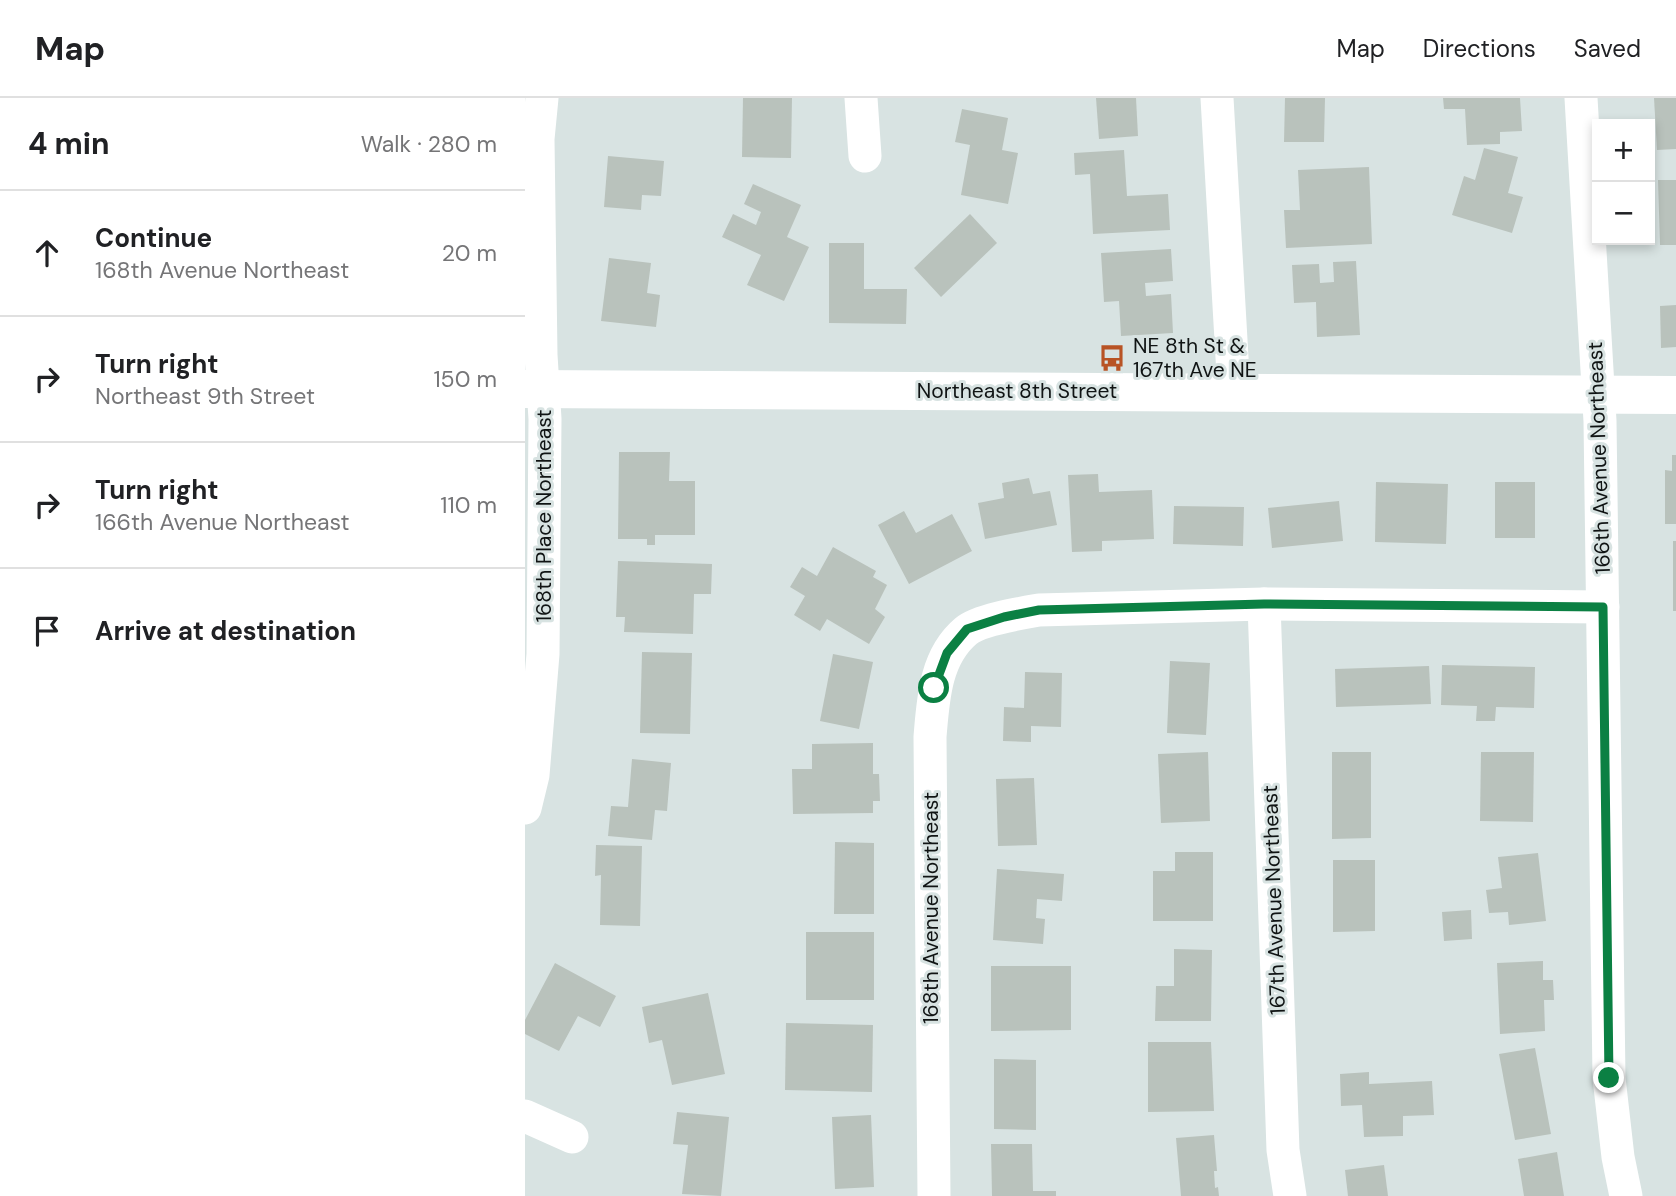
<!DOCTYPE html>
<html lang="en">
<head>
<meta charset="utf-8">
<style>
	body { margin:0; font-family:"DM Sans",sans-serif; background:#f2f2f2; color:#202124 }
	.controls { position:absolute; right:21px; top:21px; display:grid; overflow:hidden; border-radius:0px; box-shadow:0 4px 10px #0003 }
	.controls button { width:63px; height:63px; display:grid; place-items:center; padding:0; border:0; border-bottom:2px solid #e0e0e0; background:#fff; color:#202124; font:35px sans-serif }
	.stop { position:absolute; width:21px; height:21px; margin:-16px; border:5px solid #0b8043; border-radius:50%; background:#fff }
	.stop.end { background:#0b8043; border-color:#fff; box-shadow:0 2px 7px #0008 }
	.list { margin:0; padding:0; list-style:none }
	h2 { display:flex; justify-content:space-between; align-items:center; height:91px; margin:0; padding:0 28px; font-size:30px }
	h2 small { font-size:23px; font-weight:400; color:#757577 }
	.list li { display:grid; grid-template-columns:46px 1fr auto; gap:21px; align-items:center; box-sizing:border-box; height:126px; padding:0 28px; border-top:2px solid #e0e0e0 }
	.list b { display:block; font-size:26px; white-space:nowrap }
	.list p { margin:0; font-size:23px; white-space:nowrap; color:#757577 }
	.list em { font-size:23px; font-style:normal; color:#757577 }
	.icon { flex:none; width:38px; height:38px; fill:none; stroke:currentColor; stroke-width:2; stroke-linecap:round; stroke-linejoin:round }
	.map { position:relative; flex:none; width:1151px; height:1098px; overflow:hidden }
	header { display:flex; align-items:center; gap:42px; box-sizing:border-box; height:98px; padding:0 35px; background:#fff; border-bottom:2px solid #e0e0e0 }
	header strong { font-size:33px }
	nav { display:flex; gap:38px; margin-inline-start:auto; font-size:24px }
	main { display:flex }
	aside { flex:1; background:#fff }
	.map>svg:first-child { display:block }
</style>
</head>
<body>
<header>
<strong>Map</strong>
<nav><a>Map</a><a>Directions</a><a>Saved</a></nav>
</header>
<main>
<aside>
<h2>4 min<small>Walk · 280 m</small></h2>
<ul class="list">
<li><svg class="icon" aria-label="ahead" viewBox="0 0 24 24"><path d="M12 20V5M6 11l6-6 6 6"/></svg><div><b>Continue</b><p>168th Avenue Northeast</p></div><em>20 m</em></li>
<li><svg class="icon" aria-label="right" viewBox="0 0 24 24"><path d="M7 20v-9h11M14 6l5 5-5 5"/></svg><div><b>Turn right</b><p>Northeast 9th Street</p></div><em>150 m</em></li>
<li><svg class="icon" aria-label="right" viewBox="0 0 24 24"><path d="M7 20v-9h11M14 6l5 5-5 5"/></svg><div><b>Turn right</b><p>166th Avenue Northeast</p></div><em>110 m</em></li>
<li><svg class="icon" aria-label="arrive" viewBox="0 0 24 24"><path d="M6 21V4h12l-3 4 3 4H6"/></svg><div><b>Arrive at destination</b></div></li>
</ul>
</aside>
<div class="map">
<svg width="1151" height="1098" viewBox="0 0 1151 1098">
	<rect width="100%" height="100%" fill="#d8e3e2"/>
	<g fill="#b9c2bc">
		<polygon points="218,0 267,0 266,60 217,59"/>
		<polygon points="571,0 611,0 613,38 574,41"/>
		<polygon points="760,0 800,0 799,44 759,44"/>
		<polygon points="918,0 995,0 997,33 975,34 975,46 942,47 940,11 919,11"/>
		<polygon points="1129,0 1151,0 1151,51 1132,52"/>
		<polygon points="437,11 483,20 477,52 493,55 483,106 436,97 445,47 430,44"/>
		<polygon points="959,50 993,59 983,95 998,99 987,135 927,117 939,78 950,82"/>
		<polygon points="599,52 602,98 643,96 645,132 568,136 565,76 550,77 549,55"/>
		<polygon points="83,58 139,63 136,98 117,97 116,112 79,109"/>
		<polygon points="844,69 847,146 761,150 759,112 775,112 773,72"/>
		<polygon points="1133,82 1151,82 1151,147 1135,147"/>
		<polygon points="228,86 276,107 262,139 284,149 259,203 222,187 236,157 197,139 208,116 231,127 236,114 219,106"/>
		<polygon points="445,116 472,145 416,199 389,170"/>
		<polygon points="304,145 339,145 339,191 382,191 381,226 304,225"/>
		<polygon points="646,151 648,183 620,185 621,198 646,196 648,235 596,238 594,203 579,204 576,155"/>
		<polygon points="84,160 126,165 122,195 135,197 131,229 76,223"/>
		<polygon points="831,163 835,237 792,239 791,204 769,205 767,167 794,166 795,185 809,184 808,164"/>
		<polygon points="1151,207 1151,249 1136,250 1135,208"/>
		<polygon points="94,354 145,354 144,383 170,383 170,437 130,437 130,447 122,447 122,441 93,441"/>
		<polygon points="1147,357 1151,357 1151,426 1140,426 1140,372 1147,373"/>
		<polygon points="573,376 574,394 627,392 629,441 577,443 577,453 547,454 543,377"/>
		<polygon points="504,380 508,396 525,393 532,427 460,441 453,405 479,400 477,385"/>
		<polygon points="851,384 923,386 921,446 850,444"/>
		<rect x="970" y="384" width="40" height="56"/>
		<polygon points="814,403 818,443 747,450 743,410"/>
		<polygon points="649,408 719,409 718,448 648,446"/>
		<polygon points="379,413 391,435 427,416 447,453 384,486 353,427"/>
		<rect x="1148" y="443" width="3" height="70"/>
		<polygon points="308,449 351,473 348,479 362,487 350,511 360,519 344,546 302,521 295,533 269,517 280,498 265,489 277,469 292,478"/>
		<polygon points="93,463 187,466 186,496 169,496 168,536 99,534 100,519 91,519"/>
		<polygon points="117,554 167,555 165,636 115,635"/>
		<polygon points="308,556 348,564 334,631 295,623"/>
		<polygon points="645,563 685,565 681,637 642,635"/>
		<polygon points="917,567 1010,569 1009,610 971,609 970,623 951,623 952,608 916,607"/>
		<polygon points="904,568 906,606 811,609 810,571"/>
		<polygon points="500,574 537,575 536,629 506,628 506,644 478,643 479,609 499,610"/>
		<polygon points="348,645 348,676 354,676 355,703 348,703 348,715 268,716 267,671 287,671 287,646"/>
		<polygon points="683,654 685,723 636,725 633,656"/>
		<polygon points="807,654 846,654 846,740 807,741"/>
		<polygon points="956,654 1009,654 1008,724 955,723"/>
		<polygon points="107,661 146,665 142,713 130,712 127,742 83,738 86,708 103,709"/>
		<polygon points="509,680 512,747 473,748 471,681"/>
		<polygon points="310,744 349,745 349,816 309,816"/>
		<polygon points="71,747 117,748 115,828 75,827 76,777 70,778"/>
		<polygon points="650,754 688,754 688,823 628,823 628,773 650,773"/>
		<polygon points="1013,755 1021,823 984,827 983,814 964,815 961,792 977,790 973,759"/>
		<polygon points="808,762 850,762 850,833 808,834"/>
		<polygon points="472,771 539,776 537,803 512,801 511,820 520,821 518,846 468,842"/>
		<polygon points="946,812 947,841 919,843 917,814"/>
		<rect x="281" y="834" width="68" height="68"/>
		<polygon points="649,851 687,852 686,923 630,923 631,888 649,888"/>
		<polygon points="1018,863 1018,882 1028,882 1029,902 1019,902 1020,933 975,936 972,865"/>
		<polygon points="30,865 91,898 75,929 53,918 34,953 0,936 0,922"/>
		<polygon points="466,868 546,868 546,932 466,933"/>
		<polygon points="183,895 200,976 147,987 137,942 124,945 117,909"/>
		<polygon points="261,925 348,927 347,994 260,992"/>
		<polygon points="623,944 686,944 689,1013 623,1014"/>
		<polygon points="1010,950 1026,1036 990,1042 974,956"/>
		<polygon points="469,961 511,962 511,1032 469,1031"/>
		<polygon points="844,974 844,986 907,983 909,1017 878,1018 878,1038 839,1039 837,1007 816,1008 815,976"/>
		<polygon points="152,1014 204,1019 196,1098 157,1096 163,1047 148,1046"/>
		<polygon points="346,1017 349,1089 310,1091 307,1019"/>
		<polygon points="689,1037 692,1073 689,1073 690,1090 693,1089 694,1098 656,1098 651,1040"/>
		<polygon points="466,1046 507,1046 508,1093 531,1093 531,1098 467,1098"/>
		<polygon points="1032,1054 1039,1098 999,1098 993,1061"/>
		<polygon points="859,1067 863,1098 823,1098 820,1072"/>
	</g>
	<g fill="none" stroke-linecap="round" stroke-linejoin="round">
		<g stroke="#fff" stroke-width="33">
			<polyline points="336,0 340,58"/>
			<polyline points="692,0 709,294"/>
			<polyline points="1056,0 1075,323 1084,980 1093,1059 1101,1098"/>
			<polyline points="739,506 758,1052 765,1098"/>
			<polyline points="0,710 8,677 18,556 20,321 16,257 13,41 17,0"/>
			<polyline points="0,1018 47,1039"/>
			<path d="M409,1098l-4,-459c3,-37 5,-80 36,-106 13,-11 56,-18 73,-21l225,-6 339,3"/>
		</g>
		<polyline stroke="#fff" stroke-width="38" points="0,291 1151,297"/>
	</g>
	<g fill="none" stroke-linecap="round" stroke-linejoin="round">
		<polyline stroke="#0b8043" stroke-width="9" points="409,590 422,555 442,531 479,519 514,512 739,506 1078,509 1084,980"/>
	</g>
	<defs>
		<symbol id="bus-bare" viewBox="-9 -9 18 18"><path d="M-5-6H5V4H4V6H2V4H-2V6H-4V4H-5ZM-3.5-4V0h7V-4ZM-3.5 1.2v1.5H-2V1.2ZM2 1.2v1.5H3.5V1.2Z" fill="#b85324" stroke="#d8e3e2" stroke-width="2.5" paint-order="stroke"/></symbol>
	</defs>
	<g fill-rule="evenodd">
		<use href="#bus-bare" x="568" y="241" width="38" height="38"/>
	</g>
	<g text-anchor="middle" stroke-width="6" stroke-linejoin="round" paint-order="stroke">
		<g font-size="21" fill="#101414" stroke="#d8e3e2" text-anchor="start">
			<text x="608" y="255">NE 8th St &amp;<tspan x="608" dy="24">167th Ave NE</tspan></text>
		</g>
		<g font-size="21" fill="#101414" stroke="#d8e3e2">
			<text x="492" y="300">Northeast 8th Street</text>
			<text transform="translate(1074 360) rotate(-92)" y="7">166th Avenue Northeast</text>
			<text transform="translate(19 418) rotate(-90)" y="7">168th Place Northeast</text>
			<text transform="translate(749 802) rotate(-92)" y="7">167th Avenue Northeast</text>
			<text transform="translate(406 810) rotate(-90)" y="7">168th Avenue Northeast</text>
		</g>
	</g>
</svg>
<div class="controls">
<button>+</button>
<button>−</button>
</div>
<div class="stop" style="left:409px;top:590px"></div>
<div class="stop end" style="left:1084px;top:980px"></div>
</div>
</main>
</body>
</html>
